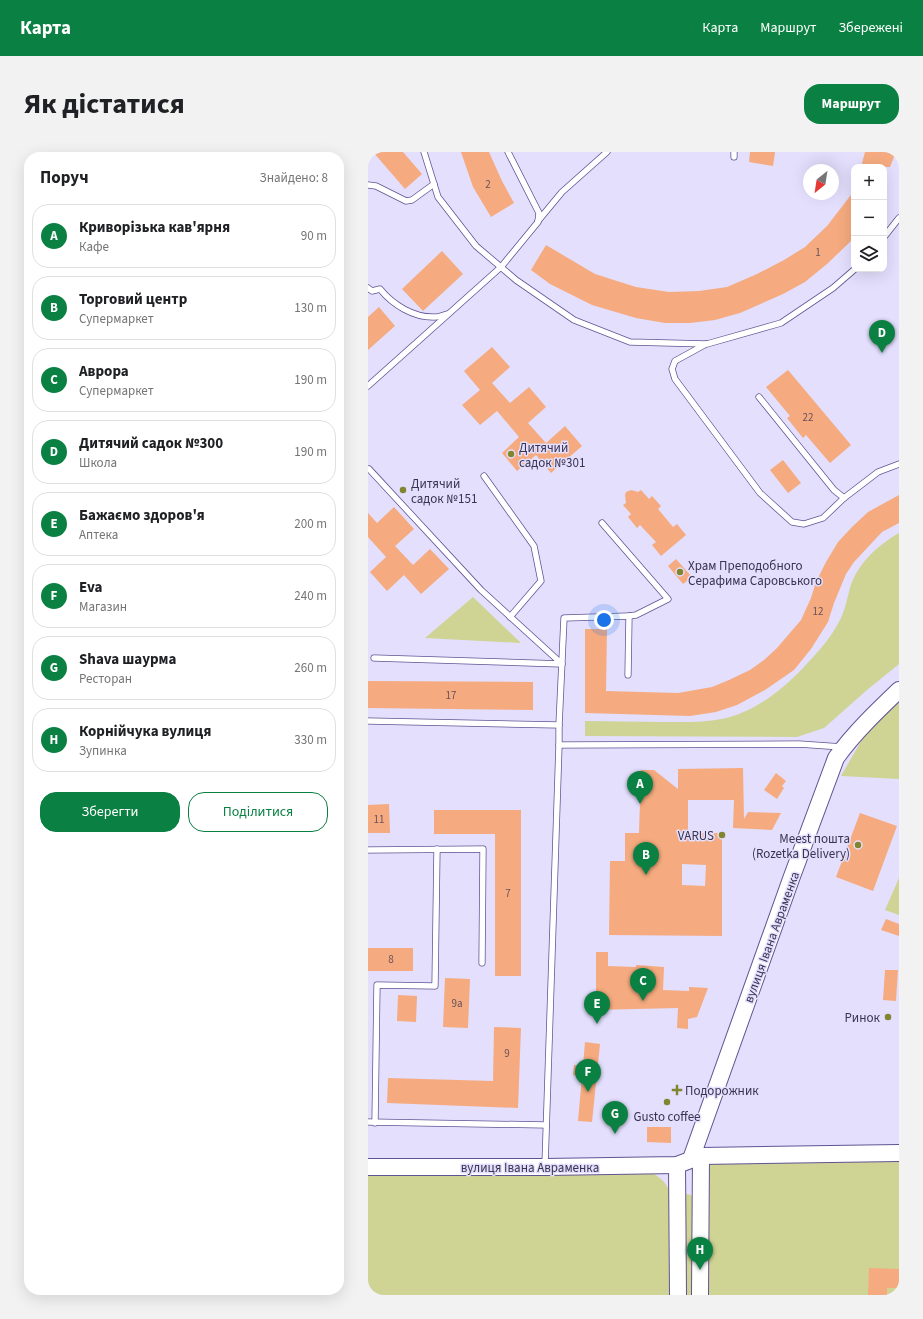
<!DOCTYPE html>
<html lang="uk">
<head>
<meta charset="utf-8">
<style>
	body { margin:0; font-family:"Source Sans 3",sans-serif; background:#f2f2f2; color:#202124 }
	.controls { position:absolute; right:12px; top:12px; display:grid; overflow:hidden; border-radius:8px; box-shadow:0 4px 16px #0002 }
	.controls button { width:36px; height:36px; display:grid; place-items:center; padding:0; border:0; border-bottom:1px solid #e0e0e0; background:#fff; color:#202124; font:20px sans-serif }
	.compass { position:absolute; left:435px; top:12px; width:36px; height:36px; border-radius:50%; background:#fff; box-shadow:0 4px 16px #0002; rotate:210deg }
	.you { position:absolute; left:236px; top:468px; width:14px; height:14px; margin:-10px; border:3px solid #fff; border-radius:50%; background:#1a73e8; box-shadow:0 0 0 6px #1a73e833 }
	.badge { display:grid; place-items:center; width:26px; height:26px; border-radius:50%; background:#0b8043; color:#fff; font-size:13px; font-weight:700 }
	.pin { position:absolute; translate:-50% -33px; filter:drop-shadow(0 1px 2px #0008) }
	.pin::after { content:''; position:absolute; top:21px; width:14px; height:12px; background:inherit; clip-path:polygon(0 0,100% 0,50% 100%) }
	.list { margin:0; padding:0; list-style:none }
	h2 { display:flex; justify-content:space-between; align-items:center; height:52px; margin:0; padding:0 16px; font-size:17px }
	h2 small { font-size:13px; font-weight:400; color:#757577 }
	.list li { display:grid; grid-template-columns:26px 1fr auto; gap:12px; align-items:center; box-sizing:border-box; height:64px; margin:0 8px 8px; padding:0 8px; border:1px solid #e0e0e0; border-radius:16px }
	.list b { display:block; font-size:15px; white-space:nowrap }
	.list p { margin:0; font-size:13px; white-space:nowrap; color:#757577 }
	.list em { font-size:13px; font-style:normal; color:#757577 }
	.actions { display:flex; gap:8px; padding:12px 16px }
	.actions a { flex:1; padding:9px 0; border:1px solid #0b8043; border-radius:16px; text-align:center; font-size:14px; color:#0b8043 }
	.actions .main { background:#0b8043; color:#fff }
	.icon { flex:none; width:22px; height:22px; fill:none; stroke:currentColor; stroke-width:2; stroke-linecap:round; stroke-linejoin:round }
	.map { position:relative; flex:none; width:531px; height:1143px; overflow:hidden; border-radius:16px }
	header { display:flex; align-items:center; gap:24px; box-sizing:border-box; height:56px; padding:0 20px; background:#0b8043; color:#fff }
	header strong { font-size:19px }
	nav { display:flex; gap:22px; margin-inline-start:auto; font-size:14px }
	.intro { display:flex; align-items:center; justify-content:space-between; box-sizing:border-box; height:96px; padding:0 24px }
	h1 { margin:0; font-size:28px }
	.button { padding:10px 18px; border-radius:16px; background:#0b8043; color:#fff; font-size:14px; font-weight:700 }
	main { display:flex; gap:24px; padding:0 24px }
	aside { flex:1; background:#fff; border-radius:16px; box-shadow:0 4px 16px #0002 }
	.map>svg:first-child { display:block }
</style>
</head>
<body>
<header>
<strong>Карта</strong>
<nav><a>Карта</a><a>Маршрут</a><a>Збережені</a></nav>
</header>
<div class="intro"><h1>Як дістатися</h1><a class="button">Маршрут</a></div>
<main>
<aside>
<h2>Поруч<small>Знайдено: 8</small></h2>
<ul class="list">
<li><span class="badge">A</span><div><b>Криворізька кав'ярня</b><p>Кафе</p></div><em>90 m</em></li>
<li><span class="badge">B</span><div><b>Торговий центр</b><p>Супермаркет</p></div><em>130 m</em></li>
<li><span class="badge">C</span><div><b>Аврора</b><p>Супермаркет</p></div><em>190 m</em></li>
<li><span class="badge">D</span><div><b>Дитячий садок №300</b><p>Школа</p></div><em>190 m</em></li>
<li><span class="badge">E</span><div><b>Бажаємо здоров'я</b><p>Аптека</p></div><em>200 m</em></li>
<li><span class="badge">F</span><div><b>Eva</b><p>Магазин</p></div><em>240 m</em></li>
<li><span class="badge">G</span><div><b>Shava шаурма</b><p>Ресторан</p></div><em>260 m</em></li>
<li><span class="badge">H</span><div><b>Корнійчука вулиця</b><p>Зупинка</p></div><em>330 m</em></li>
</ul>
<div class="actions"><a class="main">Зберегти</a><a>Поділитися</a></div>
</aside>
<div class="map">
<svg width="531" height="1143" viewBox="0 0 531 1143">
	<rect width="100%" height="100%" fill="#e3dffd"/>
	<g fill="#cfd494">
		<path d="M531,381v131l-32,26 -43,38 -27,9 -212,-1v-15c26,0 51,1 76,1 20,0 41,1 61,-3 31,-6 59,-28 81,-51 14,-15 28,-30 37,-48 5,-10 7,-21 10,-32 7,-24 28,-43 49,-55z"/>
		<polygon points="105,445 153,491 57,486"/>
		<polygon points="531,544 531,627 473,624 492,591 511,564"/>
		<polygon points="531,726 531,763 517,758"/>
		<polygon points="531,1001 531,1143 332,1143 333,1004"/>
		<path d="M0,1020l286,2c8,5 12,9 16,18l1,103h-303z"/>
		<polygon points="320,1042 323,1043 325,1047 324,1143 315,1143 317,1043"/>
	</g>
	<g fill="#f5ab7f" fill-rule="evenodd">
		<polygon points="5,0 35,0 54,22 37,37"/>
		<polygon points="93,0 121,0 134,29 146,51 123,65 105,35"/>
		<polygon points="382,0 407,0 405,14 381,10"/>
		<polygon points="497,0 528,0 522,15 493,15"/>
		<polygon points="486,39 486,84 482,90 459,112 437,130 415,142 372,161 347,168 322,171 297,171 268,166 224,153 182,132 163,118 178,93 227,122 268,135 301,140 331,139 359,135 389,122 416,108 437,95 459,74"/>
		<polygon points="74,99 95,122 55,159 34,137"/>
		<polygon points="11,155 27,174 0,198 0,165"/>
		<polygon points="124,195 142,215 124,231 142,251 161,235 178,255 160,271 178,291 197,274 214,294 183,321 168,303 149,319 134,301 151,285 129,259 112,273 94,253 112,238 96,219"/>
		<polygon points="420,218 483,293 462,311 438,283 435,286 419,266 422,264 398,235"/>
		<polygon points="415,308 433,331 420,341 402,318"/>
		<polygon points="263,338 270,340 273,338 281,347 284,344 293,354 290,357 305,375 309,372 318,383 293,404 284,393 288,390 272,373 269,376 260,365 263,362 255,353 258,351 257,343 258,340"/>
		<polygon points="531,343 531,371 514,380 486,410 478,422 466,451 460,470 443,497 426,518 397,538 369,553 348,560 322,564 217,561 217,477 239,477 238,539 310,541 344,535 361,528 382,518 396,508 409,496 433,468 443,446 448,430 458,410 470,390 484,375 500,360"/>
		<polygon points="26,355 46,377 27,394 45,413 62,397 81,417 53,442 36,423 19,439 2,420 18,405 0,385 0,361 9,371"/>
		<polygon points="308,407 324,425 315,432 300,414"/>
		<polygon points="0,529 165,530 165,558 0,556"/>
		<path d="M375,616l1,51 4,-7 33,1 -9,17 -39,-2 1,-28h-46v33h34v103l-113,-1 1,-74h15v-28h14l2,-63h13l24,19v-20zM314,712l24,1 -1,21 -23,-1z"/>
		<polygon points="408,621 418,629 414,634 416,636 409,647 396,638"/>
		<polygon points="21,652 22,681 0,681 0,653"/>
		<polygon points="66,658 153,658 153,824 127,824 127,682 66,682"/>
		<polygon points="492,661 529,674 505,739 468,725"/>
		<polygon points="518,767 531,772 531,784 513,778"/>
		<rect x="0" y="796" width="45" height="23"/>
		<polygon points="228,800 240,800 240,814 268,815 268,813 296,815 295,838 321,839 321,835 340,836 329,865 320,867 320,877 309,876 310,856 225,858 225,842 228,842"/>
		<polygon points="517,818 530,818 528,849 515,848"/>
		<polygon points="77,826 102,827 100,876 75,875"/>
		<polygon points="30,843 49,844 48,870 29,869"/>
		<polygon points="126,875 153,876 150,956 19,951 20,926 125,929"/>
		<polygon points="217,890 232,892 224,970 210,969 214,924 205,923 206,913 215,914"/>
		<polygon points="279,975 303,975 303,991 279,990"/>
		<polygon points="501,1116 531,1117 531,1136 519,1136 519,1143 500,1143"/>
	</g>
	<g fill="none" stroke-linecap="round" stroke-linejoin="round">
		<defs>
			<g id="lane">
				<polyline points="56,0 70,45 108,94 148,128 206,168 262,190 339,192 413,171 465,136 487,117"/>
				<polyline points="366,5 366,0"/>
				<polyline points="0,33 8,34 38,49 44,48 66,32"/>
				<polyline points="170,69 194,40 239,0"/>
				<polyline points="516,85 531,66"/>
				<path d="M0,136l4,3 8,-2c13,16 34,29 55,28 4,0 9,-2 12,-3"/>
				<polyline points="338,192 307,209 304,217 307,227 392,341 424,370 436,372 455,366 476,346"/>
				<polyline points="0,234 133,115 170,70 171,61 140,0"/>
				<polyline points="391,245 466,338 476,346 510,320 531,312"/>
				<polyline points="1,317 113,438 194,512 6,506"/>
				<polyline points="116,324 166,394 173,429 142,465"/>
				<polyline points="234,371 300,447 268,463 261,464"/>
				<polyline points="0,569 191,573 191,593 431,592 474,595"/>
				<polyline points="191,573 196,466 261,464 260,523"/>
				<polyline points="0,698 115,697 114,811"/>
				<polyline points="0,970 178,973"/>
				<polyline points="7,971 9,833 67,834 69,697"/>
				<polyline points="177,1013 191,593"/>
			</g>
			<g id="secondary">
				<path d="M323,1007l100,-280 45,-121c18,-25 41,-47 63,-68"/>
				<polyline points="309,1013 310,1143"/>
				<polyline points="0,1015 177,1015 309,1013 333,1004 531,1001"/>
				<polyline points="332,1143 333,1004"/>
			</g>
		</defs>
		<use href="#lane" stroke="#615393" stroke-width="7"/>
		<use href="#secondary" stroke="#615393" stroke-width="18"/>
		<use href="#lane" stroke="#fff" stroke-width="5.5"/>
		<use href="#secondary" stroke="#fff" stroke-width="16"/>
	</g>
	<g fill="#818530" stroke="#e3dffd" stroke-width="1.5">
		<circle cx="143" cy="302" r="4"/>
		<circle cx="35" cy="338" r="4"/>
		<circle cx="312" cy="420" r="4"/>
		<circle cx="354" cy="683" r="4"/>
		<circle cx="490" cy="693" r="4"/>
		<circle cx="520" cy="865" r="4"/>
		<path d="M307 932h4v4h4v4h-4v4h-4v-4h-4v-4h4z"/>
		<circle cx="299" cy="950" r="4"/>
	</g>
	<g text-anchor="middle" stroke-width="3" stroke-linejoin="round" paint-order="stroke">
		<g font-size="11" fill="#68525c">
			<text x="120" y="36">2</text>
			<text x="450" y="104">1</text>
			<text x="440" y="269">22</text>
			<text x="450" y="463">12</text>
			<text x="83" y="547">17</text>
			<text x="11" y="671">11</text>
			<text x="140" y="745">7</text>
			<text x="23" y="811">8</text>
			<text x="89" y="855">9а</text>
			<text x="139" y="905">9</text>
		</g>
		<g font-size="13" fill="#393451" stroke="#e3dffd" text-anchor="start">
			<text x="151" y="300">Дитячий<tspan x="151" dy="15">садок №301</tspan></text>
			<text x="43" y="336">Дитячий<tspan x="43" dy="15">садок №151</tspan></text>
			<text x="320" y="418">Храм Преподобного<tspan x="320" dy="15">Серафима Саровського</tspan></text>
			<text x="346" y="688" text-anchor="end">VARUS</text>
			<text x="482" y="691" text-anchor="end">Meest пошта<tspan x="482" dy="15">(Rozetka Delivery)</tspan></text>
			<text x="512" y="870" text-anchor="end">Ринок</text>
			<text x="317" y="943">Подорожник</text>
			<text x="299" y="969" text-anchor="middle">Gusto coffee</text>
		</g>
		<g font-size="13" fill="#393451" stroke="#e3dffd">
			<text transform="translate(403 785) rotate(-70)" y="5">вулиця Івана Авраменка</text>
			<text x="162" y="1020">вулиця Івана Авраменка</text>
		</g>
	</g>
</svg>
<div class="controls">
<button>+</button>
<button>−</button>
<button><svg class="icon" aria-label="layers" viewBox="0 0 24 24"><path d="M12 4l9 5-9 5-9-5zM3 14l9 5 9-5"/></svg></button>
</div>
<svg class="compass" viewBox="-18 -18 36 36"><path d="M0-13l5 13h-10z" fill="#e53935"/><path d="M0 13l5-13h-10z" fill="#757577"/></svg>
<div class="you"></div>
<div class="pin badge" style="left:272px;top:652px">A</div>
<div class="pin badge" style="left:278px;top:723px">B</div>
<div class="pin badge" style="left:275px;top:849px">C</div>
<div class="pin badge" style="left:514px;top:201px">D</div>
<div class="pin badge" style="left:229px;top:872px">E</div>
<div class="pin badge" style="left:220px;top:940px">F</div>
<div class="pin badge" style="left:247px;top:982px">G</div>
<div class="pin badge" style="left:332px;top:1118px">H</div>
</div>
</main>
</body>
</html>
